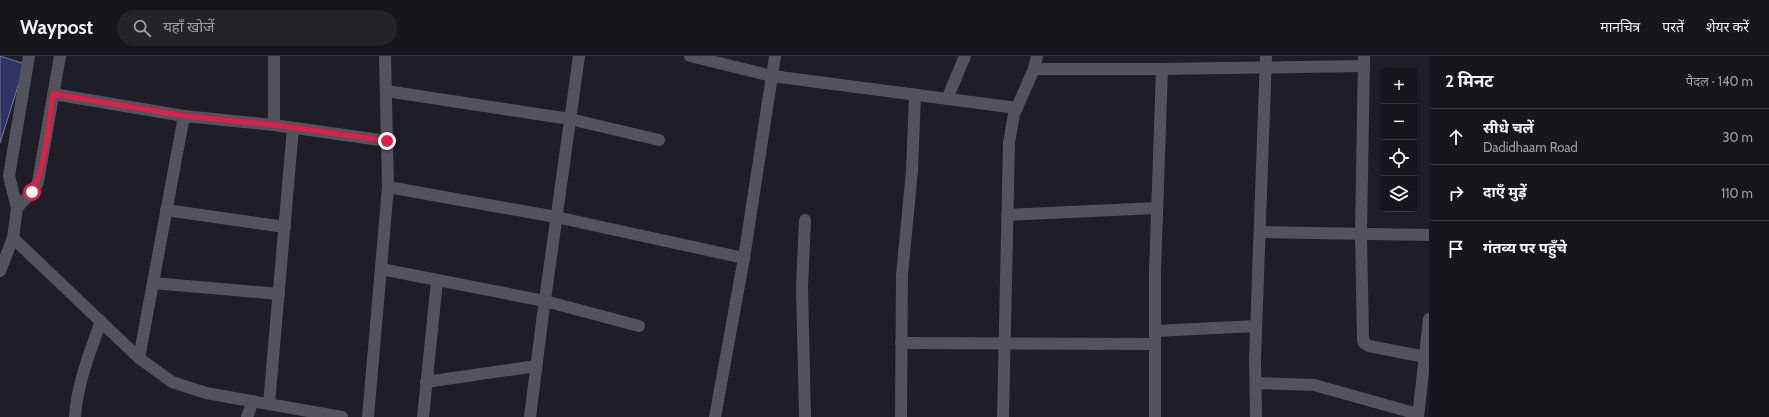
<!DOCTYPE html>
<html lang="hi">
<head>
<meta charset="utf-8">
<style>
	body { margin:0; font-family:Cabin,"Noto Sans Devanagari",sans-serif; background:#23232a; color:#f1f3f6 }
	.controls { position:absolute; right:12px; top:12px; display:grid; overflow:hidden; border-radius:4px; box-shadow:0 2px 10px #0003 }
	.controls button { width:36px; height:36px; display:grid; place-items:center; padding:0; border:0; border-bottom:1px solid #35353b; background:#16161d; color:#f1f3f6; font:20px sans-serif }
	.stop { position:absolute; width:12px; height:12px; margin:-9px; border:3px solid #e11d48; border-radius:50%; background:#fff }
	.stop.end { background:#e11d48; border-color:#fff; box-shadow:0 1px 4px #0008 }
	.list { margin:0; padding:0; list-style:none }
	h2 { display:flex; justify-content:space-between; align-items:center; height:52px; margin:0; padding:0 16px; font-size:17px }
	h2 small { font-size:13px; font-weight:400; color:#9e9fa4 }
	.list li { display:grid; grid-template-columns:26px 1fr auto; gap:12px; align-items:center; box-sizing:border-box; height:56px; padding:0 16px; border-top:1px solid #35353b }
	.list b { display:block; font-size:15px; white-space:nowrap }
	.list p { margin:0; font-size:13px; white-space:nowrap; color:#9e9fa4 }
	.list em { font-size:13px; font-style:normal; color:#9e9fa4 }
	.icon { flex:none; width:22px; height:22px; fill:none; stroke:currentColor; stroke-width:2; stroke-linecap:round; stroke-linejoin:round }
	.map { position:relative; flex:none; width:1429px; height:361px; overflow:hidden }
	header { display:flex; align-items:center; gap:24px; box-sizing:border-box; height:56px; padding:0 20px; background:#16161d; border-bottom:1px solid #35353b }
	header strong { font-size:19px }
	nav { display:flex; gap:22px; margin-inline-start:auto; font-size:14px }
	.search { width:280px; height:36px; background:#23232a; display:flex; align-items:center; gap:10px; box-sizing:border-box; padding:0 14px; border-radius:22px; color:#9e9fa4; font-size:15px }
	main { display:flex }
	aside { flex:1; background:#16161d }
	.map>svg:first-child { display:block }
</style>
</head>
<body>
<header>
<strong>Waypost</strong>
<div class="search"><svg class="icon" aria-label="search" viewBox="0 0 24 24"><circle cx="10" cy="10" r="6"/><path d="M15 15l6 6"/></svg>यहाँ खोजें</div>
<nav><a>मानचित्र</a><a>परतें</a><a>शेयर करें</a></nav>
</header>
<main>
<div class="map">
<svg width="1429" height="361" viewBox="0 0 1429 361">
	<rect width="100%" height="100%" fill="#1d1e27"/>
	<polygon fill="#313367" stroke="#7c7d88" points="0,0 25,8 0,87"/>
	<g fill="none" stroke-linecap="round" stroke-linejoin="round">
		<g stroke="#52535d" stroke-width="12">
			<polyline points="274,0 274,69"/>
			<polyline points="690,0 772,20 1017,52"/>
			<polyline points="1364,0 1361,178 1363,284 1364,287 1369,290 1425,301"/>
			<polyline points="1034,13 1037,0"/>
			<polyline points="386,35 570,63 659,84"/>
			<polyline points="53,38 184,60"/>
			<polyline points="947,43 965,0"/>
			<polyline points="388,131 556,161 744,202"/>
			<polyline points="166,154 285,171"/>
			<polyline points="1007,159 1157,152"/>
			<polyline points="1260,176 1429,179"/>
			<polyline points="13,182 139,302 172,326 206,337 342,361"/>
			<polyline points="381,213 545,245 639,270"/>
			<polyline points="153,227 279,238"/>
			<polyline points="1155,275 1256,270"/>
			<polyline points="901,287 1155,288"/>
			<polyline points="139,302 184,60 274,69 387,85"/>
			<polyline points="426,326 536,310"/>
			<polyline points="1256,327 1314,329 1418,358"/>
			<polyline points="269,348 293,72"/>
			<path d="M75,361c2,-33 15,-65 26,-96"/>
			<polyline points="247,361 253,345"/>
			<polyline points="368,361 388,131 385,0"/>
			<polyline points="423,361 437,225"/>
			<polyline points="530,361 543,258 579,0"/>
			<polyline points="715,361 744,202 775,0"/>
			<polyline points="805,361 802,231 805,164"/>
			<polyline points="901,361 902,219 912,115 915,39"/>
			<polyline points="1003,361 1009,87 1014,58 1034,13 1162,13 1364,10"/>
			<polyline points="1155,361 1155,216 1162,13"/>
			<polyline points="1256,361 1255,303 1266,0"/>
			<polyline points="1418,361 1429,263"/>
		</g>
		<g stroke="#52535d" stroke-width="12">
			<polyline points="17,152 32,136 38,126 60,0"/>
			<polyline points="0,215 13,182 17,152 9,120 29,0"/>
		</g>
	</g>
	<g fill="none" stroke-linecap="round" stroke-linejoin="round">
		<path stroke="#e11d48" stroke-width="5" d="M32,136c13,-23 17,-70 21,-98l131,22 90,9 113,16"/>
	</g>
</svg>
<div class="controls">
<button>+</button>
<button>−</button>
<button><svg class="icon" aria-label="locate" viewBox="0 0 24 24"><circle cx="12" cy="12" r="6"/><path d="M12 2v4M12 18v4M2 12h4M18 12h4"/></svg></button>
<button><svg class="icon" aria-label="layers" viewBox="0 0 24 24"><path d="M12 4l9 5-9 5-9-5zM3 14l9 5 9-5"/></svg></button>
</div>
<div class="stop" style="left:32px;top:136px"></div>
<div class="stop end" style="left:387px;top:85px"></div>
</div>
<aside>
<h2>2 मिनट<small>पैदल · 140 m</small></h2>
<ul class="list">
<li><svg class="icon" aria-label="ahead" viewBox="0 0 24 24"><path d="M12 20V5M6 11l6-6 6 6"/></svg><div><b>सीधे चलें</b><p>Dadidhaam Road</p></div><em>30 m</em></li>
<li><svg class="icon" aria-label="right" viewBox="0 0 24 24"><path d="M7 20v-9h11M14 6l5 5-5 5"/></svg><div><b>दाएँ मुड़ें</b></div><em>110 m</em></li>
<li><svg class="icon" aria-label="arrive" viewBox="0 0 24 24"><path d="M6 21V4h12l-3 4 3 4H6"/></svg><div><b>गंतव्य पर पहुँचे</b></div></li>
</ul>
</aside>
</main>
</body>
</html>
